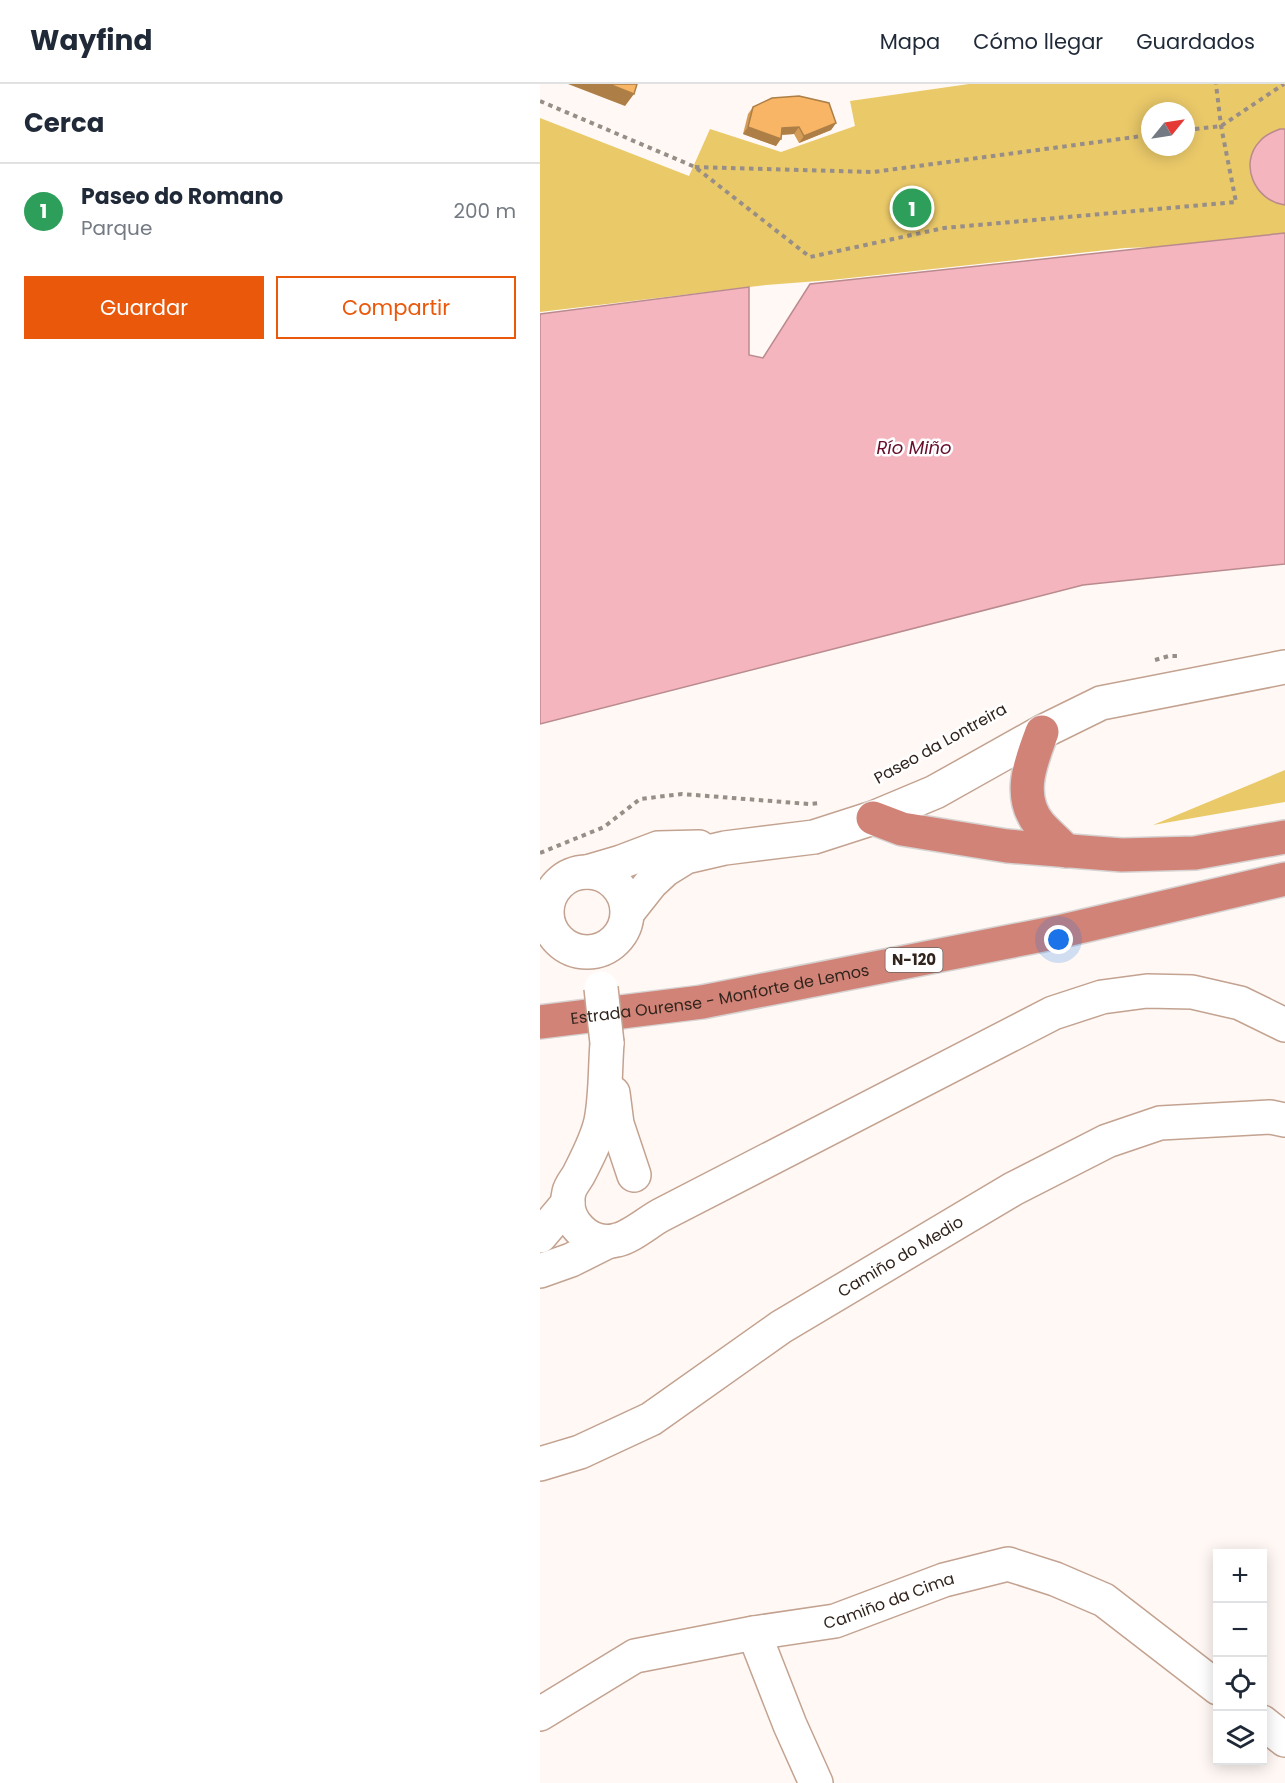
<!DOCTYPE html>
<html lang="es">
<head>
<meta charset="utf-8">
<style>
	body { margin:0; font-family:Poppins,sans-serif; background:#f6f6f7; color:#1f2937 }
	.controls { position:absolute; right:18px; bottom:18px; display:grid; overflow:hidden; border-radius:0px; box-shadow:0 3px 15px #0003 }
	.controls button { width:54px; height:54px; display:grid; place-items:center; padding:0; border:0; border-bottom:2px solid #e0e1e3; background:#fff; color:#1f2937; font:30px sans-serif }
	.compass { position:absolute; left:601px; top:18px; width:54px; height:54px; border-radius:50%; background:#fff; box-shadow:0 3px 15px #0003; rotate:60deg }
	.you { position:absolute; left:519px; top:856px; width:21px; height:21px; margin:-15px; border:4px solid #fff; border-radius:50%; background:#1a73e8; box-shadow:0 0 0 9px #1a73e833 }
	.badge { display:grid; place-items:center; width:39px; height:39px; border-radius:50%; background:#ea580c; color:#fff; font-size:20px; font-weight:700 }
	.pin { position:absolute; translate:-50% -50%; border:3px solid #fff; box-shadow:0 2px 6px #0006 }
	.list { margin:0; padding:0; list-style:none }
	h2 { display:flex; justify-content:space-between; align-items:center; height:78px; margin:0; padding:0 24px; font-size:26px }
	h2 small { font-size:20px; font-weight:400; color:#747a83 }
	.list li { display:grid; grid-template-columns:39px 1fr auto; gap:18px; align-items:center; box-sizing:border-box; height:96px; padding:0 24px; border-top:2px solid #e0e1e3 }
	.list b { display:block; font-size:22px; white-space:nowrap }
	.list p { margin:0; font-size:20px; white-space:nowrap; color:#747a83 }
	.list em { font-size:20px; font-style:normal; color:#747a83 }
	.actions { display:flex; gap:12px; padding:18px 24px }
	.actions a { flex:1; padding:14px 0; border:2px solid #ea580c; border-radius:0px; text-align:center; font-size:21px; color:#ea580c }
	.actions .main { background:#ea580c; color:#fff }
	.icon { flex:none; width:33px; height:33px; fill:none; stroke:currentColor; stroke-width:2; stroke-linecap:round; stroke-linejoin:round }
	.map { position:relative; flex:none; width:745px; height:1699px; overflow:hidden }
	header { display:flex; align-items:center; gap:36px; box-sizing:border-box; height:84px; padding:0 30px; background:#fff; border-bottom:2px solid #e0e1e3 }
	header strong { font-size:28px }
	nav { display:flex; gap:33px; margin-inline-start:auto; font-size:21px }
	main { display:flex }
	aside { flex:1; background:#fff }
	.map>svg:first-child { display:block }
</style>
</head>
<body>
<header>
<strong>Wayfind</strong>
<nav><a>Mapa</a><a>Cómo llegar</a><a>Guardados</a></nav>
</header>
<main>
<aside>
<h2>Cerca<small></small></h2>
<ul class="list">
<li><span class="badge" style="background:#2e9e5b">1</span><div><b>Paseo do Romano</b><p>Parque</p></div><em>200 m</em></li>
</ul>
<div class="actions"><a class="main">Guardar</a><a>Compartir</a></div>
</aside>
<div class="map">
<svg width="745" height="1699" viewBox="0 0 745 1699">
	<rect width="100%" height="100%" fill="#fff8f4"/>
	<g fill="#eac969" fill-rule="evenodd">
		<path d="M429,0h316v156l-17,3 -143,5 -294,32 -65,5 -226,27v-194l149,58 21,-47 71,23 74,-26 -5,-25zM610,27h36v36h-36z"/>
		<polygon points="745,686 745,718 613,741"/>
	</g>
	<g fill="#f4b5bf" stroke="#ba8a8e" stroke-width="1.5">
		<path d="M740,45h5v76c-30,-4 -47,-41 -25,-64 5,-6 12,-9 20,-12z"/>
		<polygon points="745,149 745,480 543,501 0,640 0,230 209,203 209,271 223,274 270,200"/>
	</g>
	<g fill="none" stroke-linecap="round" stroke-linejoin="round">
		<defs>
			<g id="minor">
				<polyline points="47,788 81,778 118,764 159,763"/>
				<circle cx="47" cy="828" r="40"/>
				<polyline points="88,828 111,799 125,786 146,773 185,764 274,753 333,734 395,708 502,648 561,619 745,583"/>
				<path d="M67,959c-2,25 -1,53 -6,78 -4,18 -13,35 -21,51 -3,7 -9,12 -11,20 -7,28 20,56 48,48 14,-3 31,-18 44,-25l392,-202 49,-16 45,-6 45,1 48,11 45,22"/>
				<polyline points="73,1009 77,1040 94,1091"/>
				<polyline points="0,1152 28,1119"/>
				<polyline points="0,1187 31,1176 67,1158"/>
				<path id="s1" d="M0,1380l40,-12 71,-33 130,-92 232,-138 94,-48 53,-18 110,-6 15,3"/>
				<polyline points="214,1549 250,1641 276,1699"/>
				<path id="s2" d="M0,1630l95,-58 119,-23 81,-12 109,-41 64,-16 47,15 49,21 114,88"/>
				<polyline points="722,1638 745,1656"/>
			</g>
			<g id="highway">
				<path d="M502,648c-11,30 -26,64 -2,93 8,9 18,17 26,26"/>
				<polyline points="333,734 362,745 467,762 582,771 655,769 745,753"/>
				<path id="s3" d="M0,938l162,-20 356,-70 227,-53"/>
			</g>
		</defs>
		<use href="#minor" stroke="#c3a290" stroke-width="36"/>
		<use href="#highway" stroke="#d6d3d2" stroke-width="36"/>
		<g stroke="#988e88" stroke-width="4" stroke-dasharray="4.5 4.5" stroke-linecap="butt">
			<polyline points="0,17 155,83 270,173 404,144 696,118 681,42 676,0"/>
			<polyline points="646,46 681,42 744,0"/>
			<polyline points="155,83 333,88 610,51"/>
			<polyline points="615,576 629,572 640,572"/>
			<polyline points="0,769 64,743 100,715 142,710 269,720 279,719"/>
		</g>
		<use href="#minor" stroke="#fff" stroke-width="33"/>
		<use href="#highway" stroke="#d28377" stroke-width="33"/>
		<defs>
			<polyline id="minor-bridge" points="61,904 67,959"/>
		</defs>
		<use href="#minor-bridge" stroke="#c3a290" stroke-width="36" stroke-linecap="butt"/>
		<use href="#minor-bridge" stroke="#fff" stroke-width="33"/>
	</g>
	<polygon fill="#d49c57" points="213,23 296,39 291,46 259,59 254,50 242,51 236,62 203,50 208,30"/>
	<g fill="#ad7f47">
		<polygon points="28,0 69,0 94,10 85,22"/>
		<polygon points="296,39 291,46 259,59 264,52"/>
		<polygon points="208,43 241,55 236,62 203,50"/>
		<polygon points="259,43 254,50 237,51 242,44"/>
	</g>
	<g fill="#f7b565" stroke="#ad7f47" stroke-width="1.5">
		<polygon points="69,0 97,0 94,10"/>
		<polygon points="259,12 289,19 296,39 264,52 259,43 242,44 241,55 208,43 213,23 232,14"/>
	</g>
	<g text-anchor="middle" stroke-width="5" stroke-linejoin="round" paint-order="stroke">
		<rect fill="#fff" stroke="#6f6661" stroke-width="1.5" x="345.5" y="864" width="57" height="24" rx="4.5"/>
		<g font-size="15" font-weight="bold" fill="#31241d">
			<text x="374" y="881">N-120</text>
		</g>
		<g font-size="16" fill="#31241d" stroke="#fff">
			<text transform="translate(400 659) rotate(-29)" y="6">Paseo da Lontreira</text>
			<text dy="6" stroke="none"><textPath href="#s3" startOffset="182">Estrada Ourense - Monforte de Lemos</textPath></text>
			<text dy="6" stroke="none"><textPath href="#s1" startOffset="418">Camiño do Medio</textPath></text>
			<text dy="6" stroke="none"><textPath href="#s2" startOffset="372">Camiño da Cima</textPath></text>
		</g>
		<g font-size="18" font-style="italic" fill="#680e2b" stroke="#fff">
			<text x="374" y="370">Río Miño</text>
		</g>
	</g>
</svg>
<div class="controls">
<button>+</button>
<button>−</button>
<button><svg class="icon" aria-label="locate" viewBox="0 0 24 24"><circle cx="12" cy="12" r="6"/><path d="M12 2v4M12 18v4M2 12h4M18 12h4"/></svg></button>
<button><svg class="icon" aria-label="layers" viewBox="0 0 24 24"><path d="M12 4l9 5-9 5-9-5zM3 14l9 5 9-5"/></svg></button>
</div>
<svg class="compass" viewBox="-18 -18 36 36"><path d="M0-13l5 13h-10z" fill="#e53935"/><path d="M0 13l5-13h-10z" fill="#747a83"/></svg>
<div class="you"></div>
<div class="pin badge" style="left:372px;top:124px;background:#2e9e5b">1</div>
</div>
</main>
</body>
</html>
